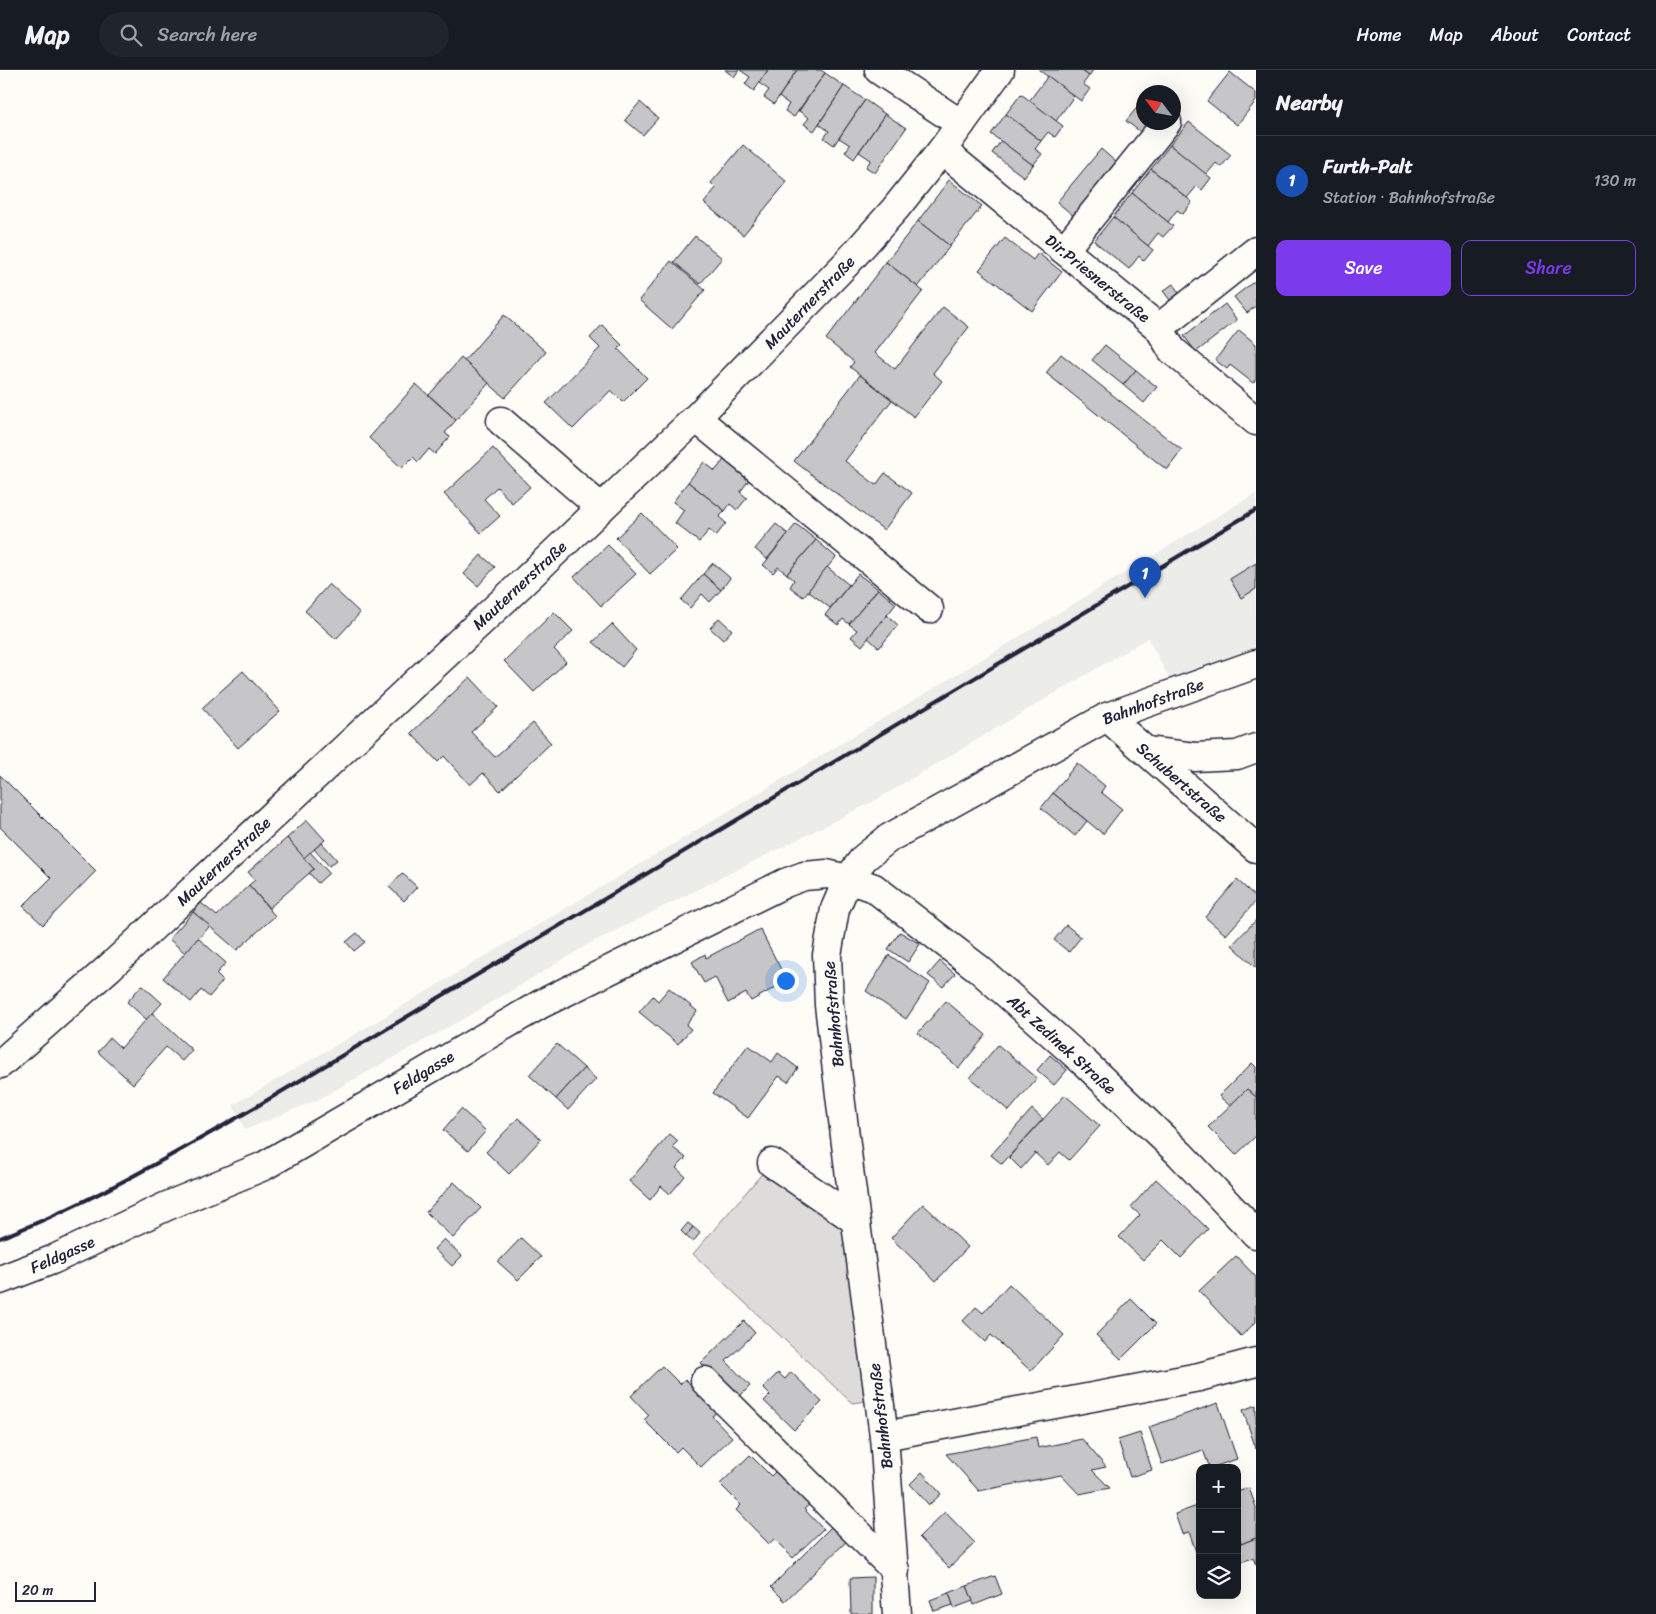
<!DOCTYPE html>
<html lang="en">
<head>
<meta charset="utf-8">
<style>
	body { margin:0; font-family:Sriracha,sans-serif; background:#20242c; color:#f1f3f6 }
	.controls { position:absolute; right:15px; bottom:15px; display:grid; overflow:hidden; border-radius:10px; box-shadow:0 5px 20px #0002 }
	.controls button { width:45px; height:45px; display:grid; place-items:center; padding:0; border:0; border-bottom:1px solid #363941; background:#171b24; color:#f1f3f6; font:25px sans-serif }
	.compass { position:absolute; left:1136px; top:15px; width:45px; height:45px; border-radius:50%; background:#171b24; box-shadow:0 5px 20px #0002; rotate:302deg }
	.scale { position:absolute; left:15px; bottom:12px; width:81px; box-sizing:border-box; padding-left:5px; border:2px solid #22223b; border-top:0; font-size:14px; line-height:18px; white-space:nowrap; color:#22223b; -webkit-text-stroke:4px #fdfcf7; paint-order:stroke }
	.you { position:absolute; left:785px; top:910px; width:18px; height:18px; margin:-12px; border:4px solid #fff; border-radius:50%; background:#1a73e8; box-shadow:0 0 0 8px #1a73e833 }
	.badge { display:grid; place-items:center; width:32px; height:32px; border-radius:50%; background:#7c3aed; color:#fff; font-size:16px; font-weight:700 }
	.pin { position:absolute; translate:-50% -41px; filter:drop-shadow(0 1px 2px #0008) }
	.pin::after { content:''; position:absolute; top:26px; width:18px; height:15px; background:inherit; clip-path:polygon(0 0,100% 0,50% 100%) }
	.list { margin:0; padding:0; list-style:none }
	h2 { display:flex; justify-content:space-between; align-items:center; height:65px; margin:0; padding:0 20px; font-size:21px }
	h2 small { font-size:16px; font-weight:400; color:#9ea1a6 }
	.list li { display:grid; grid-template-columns:32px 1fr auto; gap:15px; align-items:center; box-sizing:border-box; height:90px; padding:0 20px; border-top:1px solid #363941 }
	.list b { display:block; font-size:19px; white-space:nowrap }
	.list p { margin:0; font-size:16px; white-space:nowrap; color:#9ea1a6 }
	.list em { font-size:16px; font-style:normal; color:#9ea1a6 }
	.actions { display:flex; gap:10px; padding:15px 20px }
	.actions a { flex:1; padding:11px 0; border:1px solid #7c3aed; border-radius:10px; text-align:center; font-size:18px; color:#7c3aed }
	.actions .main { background:#7c3aed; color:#fff }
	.icon { flex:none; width:28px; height:28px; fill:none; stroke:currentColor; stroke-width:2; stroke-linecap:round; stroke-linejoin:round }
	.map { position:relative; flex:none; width:1256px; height:1544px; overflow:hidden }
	header { display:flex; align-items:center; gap:30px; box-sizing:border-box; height:70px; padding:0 25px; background:#171b24; border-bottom:1px solid #363941 }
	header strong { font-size:24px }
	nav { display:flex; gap:28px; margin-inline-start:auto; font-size:18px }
	.search { width:350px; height:45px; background:#20242c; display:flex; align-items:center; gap:12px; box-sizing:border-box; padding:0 18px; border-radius:28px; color:#9ea1a6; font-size:19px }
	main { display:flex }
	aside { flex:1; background:#171b24 }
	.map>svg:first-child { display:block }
</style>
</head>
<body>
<header>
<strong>Map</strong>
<div class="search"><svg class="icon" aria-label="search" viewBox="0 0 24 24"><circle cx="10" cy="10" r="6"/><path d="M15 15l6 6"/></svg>Search here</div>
<nav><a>Home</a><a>Map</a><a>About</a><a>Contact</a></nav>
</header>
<main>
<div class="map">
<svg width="1256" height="1544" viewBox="0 0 1256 1544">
	<rect width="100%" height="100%" fill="#fdfcf7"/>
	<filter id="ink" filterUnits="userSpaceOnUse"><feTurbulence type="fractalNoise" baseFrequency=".02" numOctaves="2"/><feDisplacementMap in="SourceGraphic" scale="10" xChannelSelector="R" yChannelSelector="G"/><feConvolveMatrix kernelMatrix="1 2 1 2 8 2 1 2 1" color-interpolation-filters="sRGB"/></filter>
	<g filter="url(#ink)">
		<polygon fill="#ecece9" points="1256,423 1256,581 1170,610 1148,568 874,731 589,874 470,945 319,1029 245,1060 233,1035 364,959 1011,572"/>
		<polygon fill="#dddcdb" stroke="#807f8b" points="766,1099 842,1150 866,1331 852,1333 693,1184"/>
		<g fill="#c6c6c8" stroke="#22223b">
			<polygon points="725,0 739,0 734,7"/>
			<polygon points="740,0 768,0 754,21 745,14 750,7"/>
			<polygon points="768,0 797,0 774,34 764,27 769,20 759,13"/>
			<polygon points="797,0 821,0 825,3 794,47 785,41 789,34 779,27"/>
			<polygon points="1039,0 1081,0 1089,6 1083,14 1090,19 1081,31"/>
			<polygon points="1081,0 1093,0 1089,6"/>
			<polygon points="1230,2 1256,23 1256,31 1237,55 1207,31"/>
			<polygon points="825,3 844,16 814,61 804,54 809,48 799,41"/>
			<polygon points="1048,6 1074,26 1056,51 1029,31"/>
			<polygon points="844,16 865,30 834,75 824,68 829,61 819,54"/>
			<polygon points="1021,24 1063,56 1055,67 1048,62 1041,71 1006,44"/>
			<polygon points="1144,29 1144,52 1151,52 1142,63 1126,51"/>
			<polygon points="865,30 885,44 854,89 845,82 850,75 839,68"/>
			<polygon points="640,32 658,48 643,65 625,50"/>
			<polygon points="885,44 906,58 875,103 866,97 871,90 859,82"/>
			<polygon points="1006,44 1041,71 1035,79 1042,84 1033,95 991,64"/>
			<polygon points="1189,52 1231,85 1221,97 1216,93 1206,105 1170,75"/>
			<polygon points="1001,71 1033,95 1024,107 992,83"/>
			<polygon points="743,75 787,112 743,165 704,133 716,118 711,113"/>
			<polygon points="1170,75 1211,108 1202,120 1197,116 1187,128 1151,99"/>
			<polygon points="1101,79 1118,94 1075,147 1057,132"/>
			<polygon points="1151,99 1192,132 1183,144 1177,140 1168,152 1132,123"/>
			<polygon points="949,110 982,136 950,176 918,151"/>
			<polygon points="1132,123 1173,156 1163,167 1158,163 1148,176 1113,147"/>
			<polygon points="1113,147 1153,180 1144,191 1139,186 1129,199 1094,171"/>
			<polygon points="918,151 950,176 918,217 886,192"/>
			<polygon points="695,166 722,188 700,214 674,192"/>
			<polygon points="1005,168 1033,190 1038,183 1062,202 1032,241 979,200"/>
			<polygon points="671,191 705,220 672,259 639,230"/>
			<polygon points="886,192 923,221 875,283 895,299 943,237 969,257 933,303 942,311 914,347 850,297 854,292 826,269"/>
			<polygon points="1256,210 1256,236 1247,243 1234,227"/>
			<polygon points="1173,214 1179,223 1170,230 1163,221"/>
			<polygon points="1225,234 1237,250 1196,282 1184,266"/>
			<polygon points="504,245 546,282 505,328 464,291"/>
			<polygon points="602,255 622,275 618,279 647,308 623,332 611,320 573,359 546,333 600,278 590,268"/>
			<polygon points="1239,260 1256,274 1256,309 1253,313 1230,295 1227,299 1215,290"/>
			<polygon points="1105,275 1136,300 1123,315 1092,290"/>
			<polygon points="1061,284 1182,380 1167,400 1046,303"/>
			<polygon points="461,288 489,313 456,350 429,325"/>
			<polygon points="1136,300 1157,317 1144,333 1123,315"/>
			<polygon points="860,305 892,330 845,391 876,415 885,403 912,423 884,460 794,391"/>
			<polygon points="416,314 456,350 445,363 450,367 435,384 429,379 418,392 413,387 402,398 369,368"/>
			<polygon points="493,378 530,417 512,433 497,417 484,429 500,446 481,463 444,424"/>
			<polygon points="727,386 752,406 740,422 747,428 737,440 730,434 725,441 688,412 704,392 715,401"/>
			<polygon points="688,412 725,441 719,447 726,453 716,466 709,460 699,472 675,453 684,440 673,432"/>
			<polygon points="642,443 677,479 650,504 616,468"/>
			<polygon points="776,454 788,464 767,489 755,479"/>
			<polygon points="796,454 816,470 787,504 778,497 773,503 763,495"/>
			<polygon points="816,470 836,487 803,527 790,517 794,510 787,504"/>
			<polygon points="608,475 636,504 601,536 574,507"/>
			<polygon points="481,485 495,497 478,516 464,504"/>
			<polygon points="713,493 730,508 721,520 703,504"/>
			<polygon points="1256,493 1256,519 1241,528 1230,509"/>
			<polygon points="827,497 849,515 830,538 808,521"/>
			<polygon points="703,504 721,520 710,532 702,524 690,538 681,530"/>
			<polygon points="858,504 878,519 849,554 843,549 838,555 825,545"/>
			<polygon points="329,514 360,543 336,569 305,541"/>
			<polygon points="878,519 896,534 862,576 851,567 857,560 849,554"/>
			<polygon points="554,542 573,561 554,579 566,592 534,622 504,591"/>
			<polygon points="887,545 898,555 879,578 868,568"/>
			<polygon points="719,548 732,560 723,570 710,558"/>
			<polygon points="612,554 636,580 622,597 593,572"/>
			<polygon points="243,601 280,641 238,678 202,638"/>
			<polygon points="470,607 498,637 471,662 495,687 533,653 551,673 500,721 483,703 470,715 444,686 438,692 411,663"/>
			<polygon points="1077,693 1105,716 1101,722 1122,739 1103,764 1053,723"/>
			<polygon points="0,705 96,801 43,855 23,836 51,808 0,757"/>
			<polygon points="1053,723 1087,751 1075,766 1041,738"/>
			<polygon points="307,750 325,770 304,788 287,768"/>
			<polygon points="287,768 314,799 269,838 249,815 255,810 248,802"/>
			<polygon points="322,773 337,790 329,796 314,779"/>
			<polygon points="310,782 329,803 318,813 309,803 314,799 304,788"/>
			<polygon points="402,803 417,817 404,831 389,817"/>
			<polygon points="1237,810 1256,827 1256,831 1226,865 1205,847"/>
			<polygon points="249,815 275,846 237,880 193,842 201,833 217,846"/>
			<polygon points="193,842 210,856 185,883 169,869"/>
			<polygon points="1256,850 1256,898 1232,875"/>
			<polygon points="1066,855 1081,867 1069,882 1054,870"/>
			<polygon points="760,859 787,911 751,931 746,923 728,933 715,907 704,913 692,892 705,884 706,888"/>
			<polygon points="900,862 920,874 908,892 888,879"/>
			<polygon points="357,863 365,872 354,881 346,872"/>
			<polygon points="198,868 226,893 216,904 223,911 209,927 201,920 191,932 163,908"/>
			<polygon points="889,885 930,913 906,949 866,921"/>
			<polygon points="940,891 955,904 943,917 928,905"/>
			<polygon points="142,915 162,933 147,950 127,932"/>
			<polygon points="669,918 697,941 686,955 691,959 678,974 639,942 653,926 658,931"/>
			<polygon points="946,931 986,965 959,998 918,963"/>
			<polygon points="152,943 192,980 182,991 166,977 133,1014 98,982 110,968 121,978"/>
			<polygon points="557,974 584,998 556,1029 529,1005"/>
			<polygon points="748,975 772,992 778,983 798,998 788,1012 779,1006 748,1048 713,1023"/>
			<polygon points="998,975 1037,1008 1009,1041 970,1008"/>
			<polygon points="1050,985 1067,1000 1054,1015 1037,1000"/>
			<polygon points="1252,993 1256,997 1256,1027 1247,1019 1230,1036 1219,1026"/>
			<polygon points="584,998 596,1009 568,1040 556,1029"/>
			<polygon points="1247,1019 1256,1027 1256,1066 1236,1085 1208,1057"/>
			<polygon points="1065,1025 1100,1056 1069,1090 1060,1082 1048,1095 1035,1083 1021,1099 1009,1087"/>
			<polygon points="461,1039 486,1061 468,1081 443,1060"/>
			<polygon points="1032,1039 1043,1049 1002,1094 991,1085"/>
			<polygon points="518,1048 541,1069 509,1104 486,1082"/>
			<polygon points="670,1064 678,1071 672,1077 686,1088 676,1098 685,1106 670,1124 661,1116 650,1130 629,1111"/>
			<polygon points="1156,1109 1208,1159 1181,1188 1163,1170 1143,1190 1119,1167 1140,1145 1131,1137"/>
			<polygon points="454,1112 481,1138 453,1168 426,1142"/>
			<polygon points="923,1134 968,1177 936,1211 891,1168"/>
			<polygon points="688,1153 693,1157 686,1166 681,1161"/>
			<polygon points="693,1157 700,1163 693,1172 686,1166"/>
			<polygon points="521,1168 541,1187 518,1210 498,1192"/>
			<polygon points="444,1169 462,1186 452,1196 434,1179"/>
			<polygon points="1236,1186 1256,1207 1256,1252 1241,1266 1199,1221"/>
			<polygon points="1009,1214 1064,1265 1031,1301 991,1265 985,1272 963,1251 976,1237 983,1243"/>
			<polygon points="1131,1229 1156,1254 1121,1289 1096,1265"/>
			<polygon points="744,1251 755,1263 726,1291 750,1316 736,1330 701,1293"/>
			<polygon points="662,1296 680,1314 685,1309 717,1342 712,1346 732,1367 701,1397 681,1377 676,1382 644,1350 649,1345 631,1326"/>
			<polygon points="791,1302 822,1332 794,1360 764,1331 770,1325 763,1318 778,1303 785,1309"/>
			<polygon points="1218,1333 1237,1389 1210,1398 1203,1380 1162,1394 1149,1357"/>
			<polygon points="1256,1335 1256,1379 1243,1340"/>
			<polygon points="1140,1363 1152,1400 1130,1407 1118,1370"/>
			<polygon points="1036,1367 1038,1378 1082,1369 1106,1397 1092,1400 1110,1418 1079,1424 1061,1405 979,1421 946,1384"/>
			<polygon points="750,1385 771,1406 776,1401 809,1435 804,1439 823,1459 793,1488 774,1469 769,1474 736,1440 741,1435 720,1414"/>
			<polygon points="922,1402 941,1424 929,1435 910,1414"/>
			<polygon points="1249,1418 1256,1437 1256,1468 1241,1474 1237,1463 1237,1422"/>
			<polygon points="1200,1435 1200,1493 1189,1462 1182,1464 1175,1444"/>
			<polygon points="945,1442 975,1473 949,1498 919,1467"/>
			<polygon points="836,1452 851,1467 785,1531 771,1517"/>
			<polygon points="1237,1463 1241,1474 1256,1468 1256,1495 1253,1488 1237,1493"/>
			<polygon points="995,1506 1002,1524 974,1535 967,1516"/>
			<polygon points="873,1507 873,1544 851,1544 850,1508"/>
			<polygon points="967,1516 973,1531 954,1538 949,1523"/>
			<polygon points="949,1523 953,1535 934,1541 930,1530"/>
		</g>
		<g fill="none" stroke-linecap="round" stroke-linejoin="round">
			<defs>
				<g id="minor">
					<polyline points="879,0 961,54"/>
					<polyline points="942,80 1159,258 1256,181"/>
					<polyline points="1064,180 1167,52"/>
					<polyline points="1159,258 1172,280 1256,351"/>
					<polyline points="696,348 929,539"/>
					<polyline points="501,351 601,438"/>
					<polyline points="1107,647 1256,778"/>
					<polyline points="1146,681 1195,687 1237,685 1256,678"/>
					<polyline points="0,994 110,897 515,520 696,348 846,194 895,139 942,80 1000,0"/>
					<polyline points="772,1093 855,1150"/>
					<polyline points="0,1210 52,1190 167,1136 264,1096 541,934 785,813 804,806 827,804 848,809 874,818 979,899 1086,994 1180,1084 1256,1164"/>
					<polyline points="705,1311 895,1500"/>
					<polyline points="884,1366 1199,1307 1256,1292"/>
					<polyline points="897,1544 884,1366 850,1107 829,935 827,885 835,839 848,809 864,788 889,768 1107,647 1256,594"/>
				</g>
			</defs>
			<use href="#minor" stroke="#22223b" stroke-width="31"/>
			<use href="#minor" stroke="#fdfcf7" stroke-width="28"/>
			<path stroke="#22223b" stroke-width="4" d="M0,1168c90,-35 171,-82 254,-130l1002,-598"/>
		</g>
	</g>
	<g text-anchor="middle" stroke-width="5" stroke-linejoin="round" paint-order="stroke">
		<g font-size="16" fill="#22223b" stroke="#fdfcf7">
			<text transform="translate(1098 208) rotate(39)" y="6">Dir.Priesnerstraße</text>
			<text transform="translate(809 232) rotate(-46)" y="6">Mauternerstraße</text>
			<text transform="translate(519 515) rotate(-43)" y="6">Mauternerstraße</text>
			<text transform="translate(1153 631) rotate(-20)" y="6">Bahnhofstraße</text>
			<text transform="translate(1182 712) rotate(41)" y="6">Schubertstraße</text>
			<text transform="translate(223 791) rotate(-43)" y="6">Mauternerstraße</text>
			<text transform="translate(833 944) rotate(-95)" y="6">Bahnhofstraße</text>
			<text transform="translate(1062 974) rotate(42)" y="6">Abt Zedinek Straße</text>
			<text transform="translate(423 1002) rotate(-31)" y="6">Feldgasse</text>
			<text transform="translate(62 1184) rotate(-24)" y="6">Feldgasse</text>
			<text transform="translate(880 1346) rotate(-97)" y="6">Bahnhofstraße</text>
		</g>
	</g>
</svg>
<div class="controls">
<button>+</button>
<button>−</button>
<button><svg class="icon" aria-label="layers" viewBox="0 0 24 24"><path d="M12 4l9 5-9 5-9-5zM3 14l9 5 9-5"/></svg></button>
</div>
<svg class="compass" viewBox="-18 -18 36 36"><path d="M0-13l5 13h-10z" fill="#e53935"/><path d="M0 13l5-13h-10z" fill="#9ea1a6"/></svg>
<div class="scale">20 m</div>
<div class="you"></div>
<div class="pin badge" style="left:1145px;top:528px;background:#1a4fb4">1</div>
</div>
<aside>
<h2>Nearby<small></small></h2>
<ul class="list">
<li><span class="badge" style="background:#1a4fb4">1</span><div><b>Furth-Palt</b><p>Station · Bahnhofstraße</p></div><em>130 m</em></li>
</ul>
<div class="actions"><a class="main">Save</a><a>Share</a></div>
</aside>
</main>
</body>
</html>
